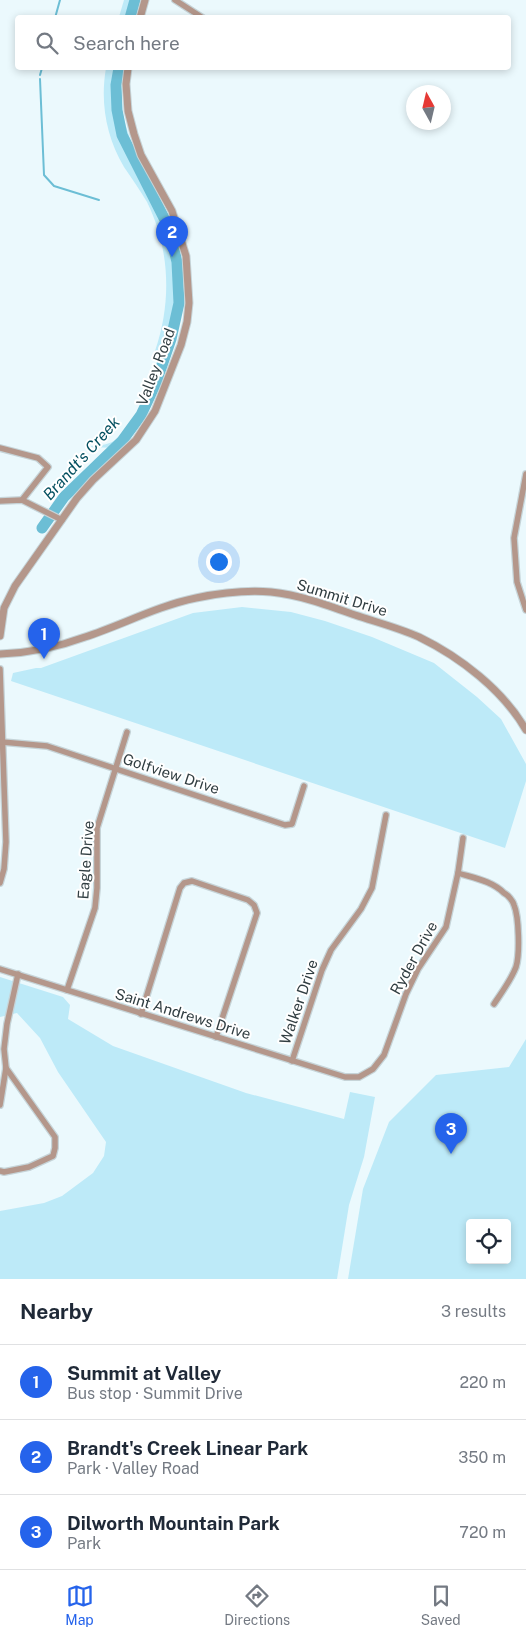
<!DOCTYPE html>
<html lang="en">
<head>
<meta charset="utf-8">
<style>
	body { margin:0; font-family:"Public Sans",sans-serif; background:#f6f6f7; color:#1f2937 }
	.controls { position:absolute; right:15px; bottom:15px; display:grid; overflow:hidden; border-radius:5px; box-shadow:0 2px 8px #0003 }
	.controls button { width:45px; height:45px; display:grid; place-items:center; padding:0; border:0; border-bottom:1px solid #e0e1e3; background:#fff; color:#1f2937; font:25px sans-serif }
	.compass { position:absolute; left:406px; top:85px; width:45px; height:45px; border-radius:50%; background:#fff; box-shadow:0 2px 8px #0003; rotate:352deg }
	.you { position:absolute; left:218px; top:561px; width:18px; height:18px; margin:-12px; border:4px solid #fff; border-radius:50%; background:#1a73e8; box-shadow:0 0 0 8px #1a73e833 }
	.badge { display:grid; place-items:center; width:32px; height:32px; border-radius:50%; background:#2563eb; color:#fff; font-size:16px; font-weight:700 }
	.pin { position:absolute; translate:-50% -41px; filter:drop-shadow(0 1px 2px #0008) }
	.pin::after { content:''; position:absolute; top:26px; width:18px; height:15px; background:inherit; clip-path:polygon(0 0,100% 0,50% 100%) }
	.list { margin:0; padding:0; list-style:none }
	h2 { display:flex; justify-content:space-between; align-items:center; height:65px; margin:0; padding:0 20px; font-size:21px }
	h2 small { font-size:16px; font-weight:400; color:#747a83 }
	.list li { display:grid; grid-template-columns:32px 1fr auto; gap:15px; align-items:center; box-sizing:border-box; height:75px; padding:0 20px; border-top:1px solid #e0e1e3 }
	.list b { display:block; font-size:19px; white-space:nowrap }
	.list p { margin:0; font-size:16px; white-space:nowrap; color:#747a83 }
	.list em { font-size:16px; font-style:normal; color:#747a83 }
	.icon { flex:none; width:28px; height:28px; fill:none; stroke:currentColor; stroke-width:2; stroke-linecap:round; stroke-linejoin:round }
	.map { position:relative; flex:none; width:526px; height:1279px; overflow:hidden }
	.search { position:absolute; background:#fff; box-shadow:0 2px 8px #0003; left:15px; right:15px; top:15px; height:55px; display:flex; align-items:center; gap:12px; box-sizing:border-box; padding:0 18px; border-radius:5px; color:#747a83; font-size:19px }
	.sheet { height:290px; background:#fff }
	nav { display:flex; justify-content:space-around; align-items:center; box-sizing:border-box; height:70px; border-top:1px solid #e0e1e3; background:#fff; font-size:14px; color:#747a83 }
	nav a { display:grid; justify-items:center; gap:2px }
	nav .on { color:#2563eb }
	.map>svg:first-child { display:block }
</style>
</head>
<body>
<div class="map">
<svg width="526" height="1279" viewBox="0 0 526 1279">
	<rect width="100%" height="100%" fill="#ebf9fd"/>
	<g fill="#bdeaf8" fill-rule="evenodd">
		<polygon points="124,0 137,0 132,17 119,17"/>
		<path d="M106,68h14c-6,60 24,94 46,146 22,51 19,104 -1,155 -12,29 -22,56 -44,79l-36,-1c9,-1 19,-1 27,-5 26,-12 38,-64 48,-89l-5,-2c17,-49 15,-102 -8,-149 -7,-12 -15,-23 -23,-35 -18,-30 -24,-65 -18,-99z"/>
		<polygon points="242,607 291,612 325,621 372,637 434,663 477,697 501,719 526,764 526,781 505,848 11,681 13,673 36,668 41,668 193,613"/>
		<polygon points="0,977 63,997 70,1005 68,1019 113,1046 246,1093 344,1119 350,1092 375,1097 364,1157 349,1205 337,1279 0,1279 0,1211 44,1203 62,1196 93,1173 104,1156 106,1142 58,1072 40,1038 17,1013 0,1017"/>
		<path d="M526,1039v240h-178l15,-90 26,-67 47,-47 73,-8zM470,1223h37v37h-37z"/>
	</g>
	<g fill="none" stroke-linecap="round" stroke-linejoin="round">
		<g stroke="#6cbed5" stroke-width="2">
			<polyline points="55,18 60,0"/>
			<polyline points="40,75 42,68"/>
			<polyline points="40,79 44,175 54,186 99,200"/>
		</g>
		<g stroke="#6cbed5" stroke-width="11">
			<polyline points="130,18 135,0"/>
			<polyline points="42,528 64,497 122,441 141,415 156,383 171,339 179,303 177,262 172,241 165,220 122,135 117,110 116,85 119,68"/>
		</g>
		<defs>
			<g id="minor">
				<polyline points="175,0 203,18"/>
				<polyline points="0,448 38,458 48,467 22,500"/>
				<polyline points="526,474 514,538 517,582 526,610"/>
				<polyline points="0,501 22,500 62,520"/>
				<polyline points="0,669 6,842 4,869 0,883"/>
				<polyline points="2,742 47,746 285,825 292,824 304,786"/>
				<path d="M458,873c16,5 34,8 46,20 4,2 9,8 10,12 5,12 6,49 2,62 -5,13 -14,25 -22,37"/>
				<polyline points="0,969 345,1077 359,1077 373,1069 384,1055 406,994 418,969 446,927 458,873 463,838"/>
				<polyline points="67,990 95,908 97,888 97,828 127,732"/>
				<polyline points="141,1014 180,888 184,883 192,881 248,900 254,905 257,913 216,1037"/>
				<polyline points="292,1061 322,970 331,950 361,909 372,888 386,815"/>
				<polyline points="0,1105 6,1068 4,1049 7,1024 18,974"/>
				<polyline points="0,1171 4,1172 29,1167 53,1156 55,1148 55,1137 6,1068"/>
			</g>
			<g id="tertiary">
				<polyline points="140,18 145,0"/>
				<polyline points="0,636 4,608 15,586 77,498 93,480 136,440 155,411 181,345 187,322 189,303 186,256 172,211 141,155 134,134 128,111 126,84 128,68"/>
				<path d="M0,654c29,-1 58,-7 85,-17 37,-12 72,-31 111,-39 24,-5 50,-8 75,-6 29,3 56,13 84,23 21,7 44,13 64,22 41,20 84,53 107,93"/>
			</g>
		</defs>
		<use href="#minor" stroke="#c6d4d8" stroke-width="8"/>
		<use href="#tertiary" stroke="#c6d4d8" stroke-width="9"/>
		<use href="#minor" stroke="#b4978b" stroke-width="5.5"/>
		<use href="#tertiary" stroke="#b4978b" stroke-width="7"/>
	</g>
	<g text-anchor="middle" stroke-width="4" stroke-linejoin="round" paint-order="stroke">
		<g font-size="15" fill="#313e42" stroke="#fff">
			<text transform="translate(156 367) rotate(-69)" y="5">Valley Road</text>
			<text transform="translate(342 598) rotate(17)" y="5">Summit Drive</text>
			<text transform="translate(171 774) rotate(18)" y="5">Golfview Drive</text>
			<text transform="translate(86 860) rotate(-86)" y="5">Eagle Drive</text>
			<text transform="translate(414 958) rotate(-61)" y="5">Ryder Drive</text>
			<text transform="translate(299 1002) rotate(-71)" y="5">Walker Drive</text>
			<text transform="translate(183 1014) rotate(17)" y="5">Saint Andrews Drive</text>
		</g>
		<g font-size="16" font-style="italic" fill="#045060" stroke="#fff">
			<text transform="translate(81 458) rotate(-48)" y="6">Brandt's Creek</text>
		</g>
	</g>
</svg>
<div class="controls">
<button><svg class="icon" aria-label="locate" viewBox="0 0 24 24"><circle cx="12" cy="12" r="6"/><path d="M12 2v4M12 18v4M2 12h4M18 12h4"/></svg></button>
</div>
<svg class="compass" viewBox="-18 -18 36 36"><path d="M0-13l5 13h-10z" fill="#e53935"/><path d="M0 13l5-13h-10z" fill="#747a83"/></svg>
<div class="you"></div>
<div class="pin badge" style="left:44px;top:659px">1</div>
<div class="pin badge" style="left:172px;top:257px">2</div>
<div class="pin badge" style="left:451px;top:1154px">3</div>
<div class="search"><svg class="icon" aria-label="search" viewBox="0 0 24 24"><circle cx="10" cy="10" r="6"/><path d="M15 15l6 6"/></svg>Search here</div>
</div>
<section class="sheet">
<h2>Nearby<small>3 results</small></h2>
<ul class="list">
<li><span class="badge">1</span><div><b>Summit at Valley</b><p>Bus stop · Summit Drive</p></div><em>220 m</em></li>
<li><span class="badge">2</span><div><b>Brandt's Creek Linear Park</b><p>Park · Valley Road</p></div><em>350 m</em></li>
<li><span class="badge">3</span><div><b>Dilworth Mountain Park</b><p>Park</p></div><em>720 m</em></li>
</ul>
</section>
<nav>
<a class="on"><svg class="icon" aria-label="map" viewBox="0 0 24 24"><path d="M3 6l6-2 6 2 6-2v14l-6 2-6-2-6 2zM9 4v14M15 6v14"/></svg>Map</a>
<a><svg class="icon" aria-label="directions" viewBox="0 0 24 24"><path d="M12 3l9 9-9 9-9-9zM9 14v-3h6M13 9l2 2-2 2"/></svg>Directions</a>
<a><svg class="icon" aria-label="saved" viewBox="0 0 24 24"><path d="M7 4h10v16l-5-4-5 4z"/></svg>Saved</a>
</nav>
</body>
</html>
